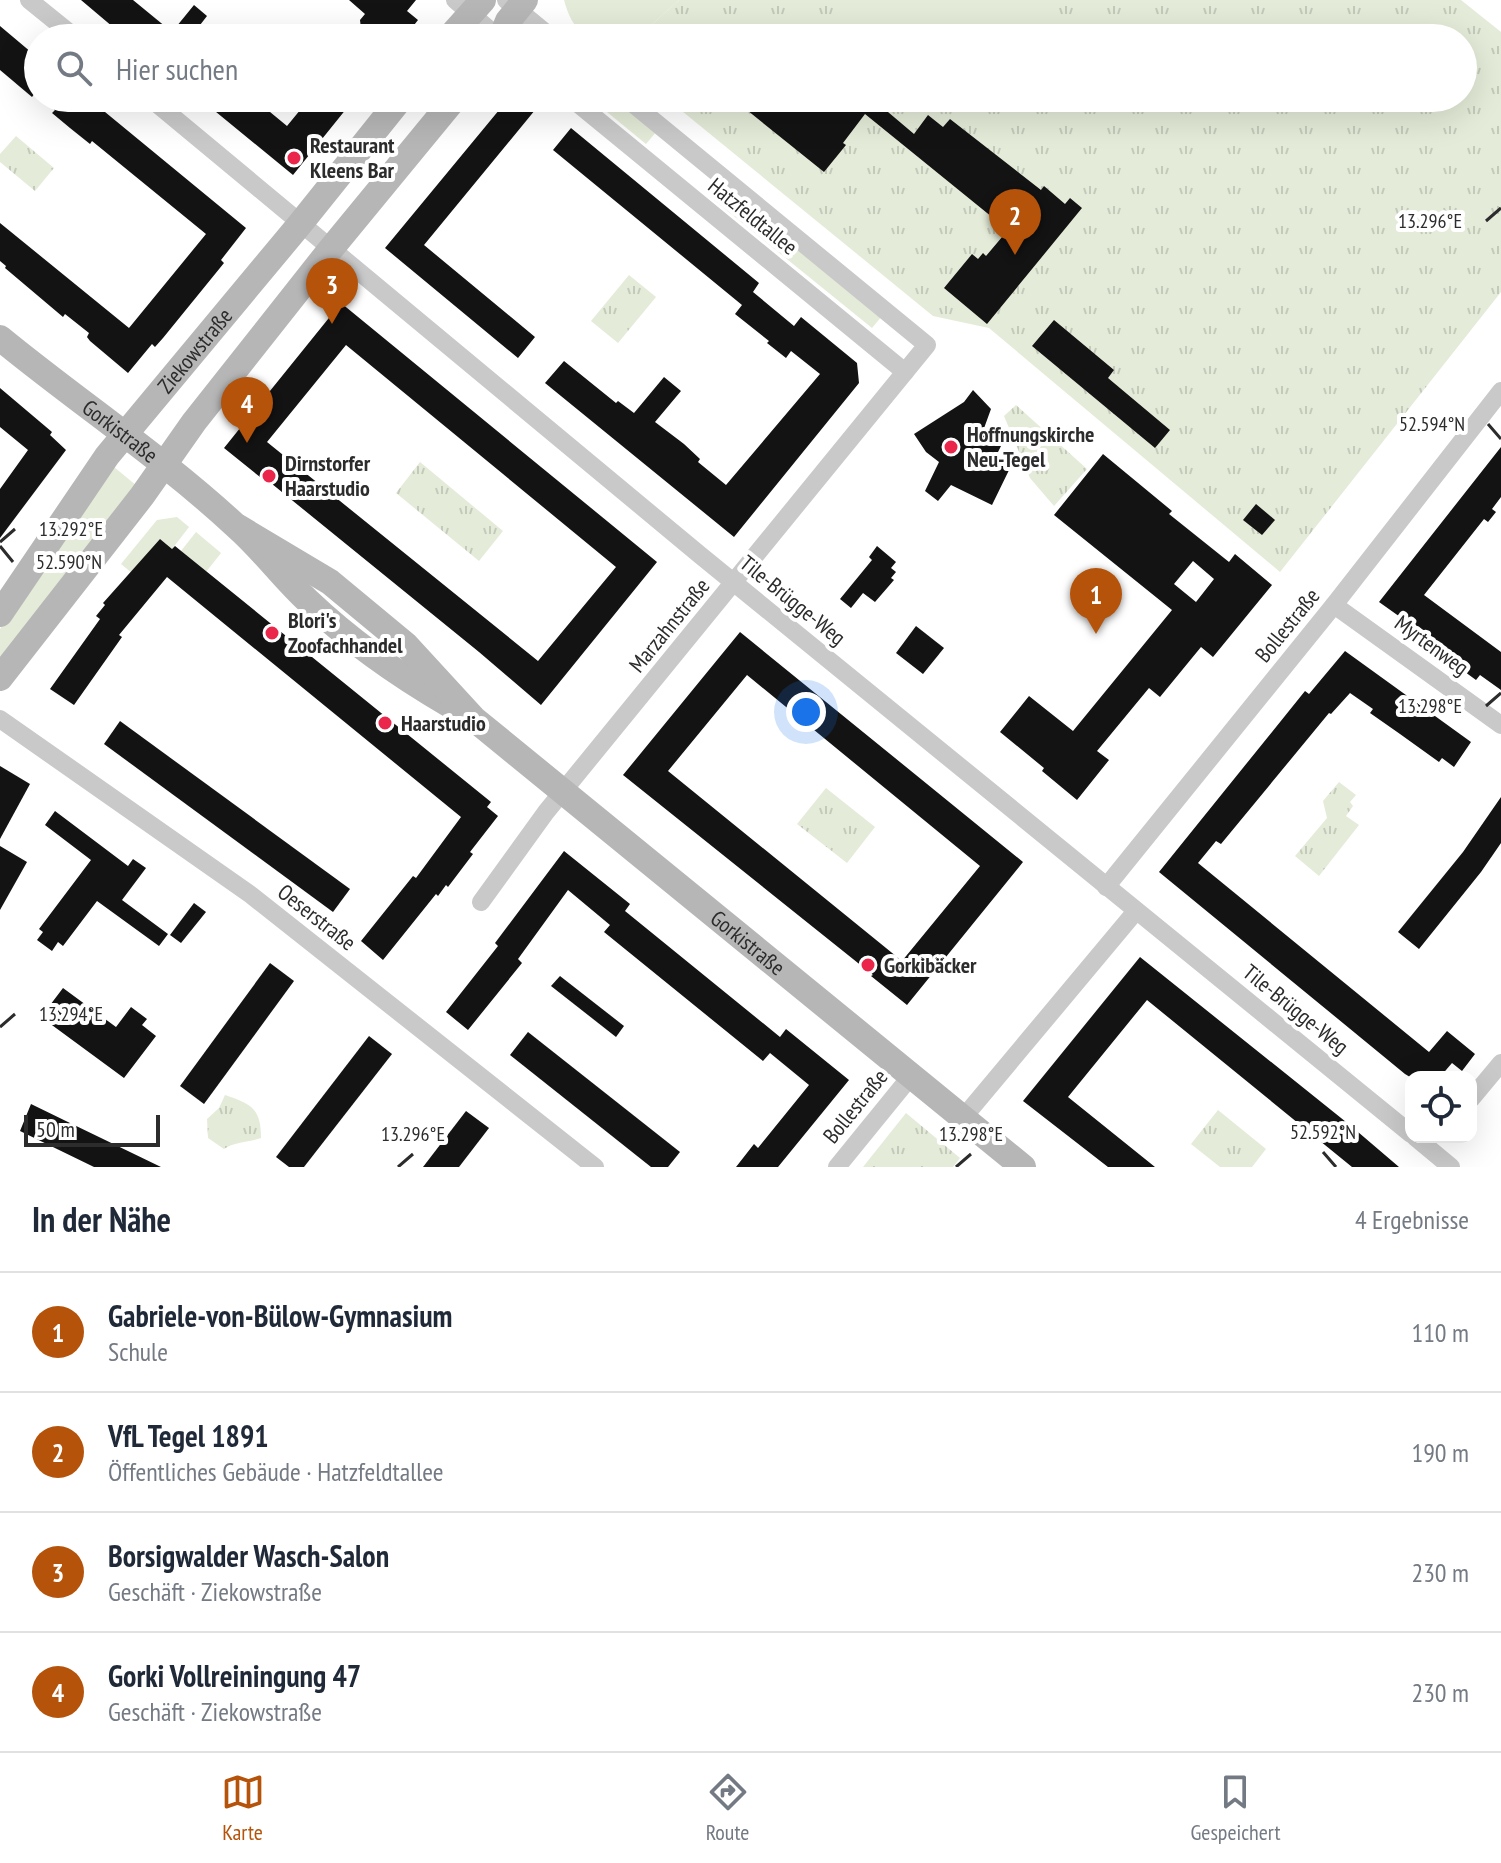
<!DOCTYPE html>
<html lang="de">
<head>
<meta charset="utf-8">
<style>
	body { margin:0; font-family:"PT Sans Narrow",sans-serif; background:#f2f2f3; color:#1f2937 }
	.controls { position:absolute; right:24px; bottom:24px; display:grid; overflow:hidden; border-radius:16px; box-shadow:0 8px 32px #0002 }
	.controls button { width:72px; height:72px; display:grid; place-items:center; padding:0; border:0; border-bottom:2px solid #e0e1e3; background:#fff; color:#1f2937; font:40px sans-serif }
	.scale { position:absolute; left:24px; bottom:20px; width:136px; box-sizing:border-box; padding-left:8px; border:4px solid #2c2c2c; border-top:0; font-size:22px; line-height:28px; white-space:nowrap; color:#2c2c2c; -webkit-text-stroke:6px #fff; paint-order:stroke }
	.you { position:absolute; left:806px; top:712px; width:28px; height:28px; margin:-20px; border:6px solid #fff; border-radius:50%; background:#1a73e8; box-shadow:0 0 0 12px #1a73e833 }
	.badge { display:grid; place-items:center; width:52px; height:52px; border-radius:50%; background:#b45309; color:#fff; font-size:26px; font-weight:700 }
	.pin { position:absolute; translate:-50% -66px; filter:drop-shadow(0 2px 4px #0008) }
	.pin::after { content:''; position:absolute; top:42px; width:28px; height:24px; background:inherit; clip-path:polygon(0 0,100% 0,50% 100%) }
	.list { margin:0; padding:0; list-style:none }
	h2 { display:flex; justify-content:space-between; align-items:center; height:104px; margin:0; padding:0 32px; font-size:34px }
	h2 small { font-size:26px; font-weight:400; color:#747a83 }
	.list li { display:grid; grid-template-columns:52px 1fr auto; gap:24px; align-items:center; box-sizing:border-box; height:120px; padding:0 32px; border-top:2px solid #e0e1e3 }
	.list b { display:block; font-size:30px; white-space:nowrap }
	.list p { margin:0; font-size:26px; white-space:nowrap; color:#747a83 }
	.list em { font-size:26px; font-style:normal; color:#747a83 }
	.icon { flex:none; width:44px; height:44px; fill:none; stroke:currentColor; stroke-width:2; stroke-linecap:round; stroke-linejoin:round }
	.map { position:relative; flex:none; width:1501px; height:1167px; overflow:hidden }
	.search { position:absolute; background:#fff; box-shadow:0 8px 32px #0002; left:24px; right:24px; top:24px; height:88px; display:flex; align-items:center; gap:20px; box-sizing:border-box; padding:0 28px; border-radius:44px; color:#747a83; font-size:30px }
	.sheet { height:584px; background:#fff }
	nav { display:flex; justify-content:space-around; align-items:center; box-sizing:border-box; height:112px; border-top:2px solid #e0e1e3; background:#fff; font-size:22px; color:#747a83 }
	nav a { display:grid; justify-items:center; gap:4px }
	nav .on { color:#b45309 }
	.map>svg:first-child { display:block }
</style>
</head>
<body>
<div class="map">
<svg width="1501" height="1167" viewBox="0 0 1501 1167">
	<defs>
		<pattern id="park-tufts" width="24" height="20" patternUnits="userSpaceOnUse" patternTransform="scale(2)"><rect width="24" height="20" fill="#e4ebd8"/><path d="M3 7l-1-3M5 7V3M7 7l1-3M15 17l-1-3M17 17v-4M19 17l1-3" fill="none" stroke="#c4caba"/></pattern>
	</defs>
	<rect width="100%" height="100%" fill="#fff"/>
	<g fill="#e4ebd8">
		<path d="M564,0h115l-42,38c-40,0 -61,7 -73,-38z"/>
		<polygon points="762,0 1254,0 1224,38 808,38"/>
		<polygon points="590,98 614,98 656,132 646,144"/>
		<polygon points="724,187 882,316 872,328 714,200"/>
		<polygon points="114,467 137,486 0,659 0,629 33,579"/>
		<polygon points="177,517 189,527 172,549 132,573 121,564 157,520"/>
		<polygon points="196,532 221,553 206,572 181,551"/>
	</g>
	<g fill="url(#park-tufts)">
		<polygon points="679,0 844,0 890,38 637,38"/>
		<polygon points="1038,0 1461,0 1501,32 1501,292 1280,572 989,328 933,316 666,98 1463,98 1463,38 1008,38"/>
		<polygon points="16,136 54,168 35,191 0,162 0,154"/>
		<polygon points="629,275 656,297 618,343 591,321"/>
		<polygon points="1016,405 1087,469 1054,506 1030,478 1004,416"/>
		<polygon points="420,462 503,531 479,561 396,493"/>
		<polygon points="1339,782 1356,795 1350,802 1353,806 1346,816 1359,825 1319,876 1295,856 1327,818 1323,801"/>
		<polygon points="826,788 875,827 847,863 797,824"/>
		<path d="M225,1095c26,9 36,13 36,43 -11,4 -27,4 -37,11l-16,-11 -1,-19 12,-11z"/>
		<polygon points="1218,1110 1266,1149 1252,1167 1220,1167 1191,1144"/>
		<polygon points="906,1113 960,1158 953,1167 863,1167"/>
	</g>
	<g fill="#131313" fill-rule="evenodd">
		<polygon points="81,0 133,0 172,32 194,5 207,16 190,38 126,38"/>
		<polygon points="349,0 416,0 407,11 418,20 404,38 362,38 360,20 365,14"/>
		<polygon points="0,26 38,58 38,89 32,97 0,70"/>
		<polygon points="41,98 88,98 246,228 221,260 224,263 163,338 155,347 152,344 128,373 90,341 87,337 89,333 65,314 63,317 5,268 6,266 0,261 0,223 129,328 206,234 92,141 90,144 70,128 52,113 55,110"/>
		<polygon points="199,98 253,98 287,126 310,98 355,98 293,175"/>
		<polygon points="509,98 532,98 540,104 424,245 535,337 518,358 385,248"/>
		<polygon points="732,98 877,98 875,101 914,134 928,115 943,127 950,119 1041,190 1044,186 1065,204 1070,198 1082,208 987,324 944,288 972,254 978,259 983,253 986,256 1008,230 865,114 843,143 846,145 824,172"/>
		<polygon points="571,128 759,283 753,292 794,326 801,317 857,363 859,383 734,537 545,383 564,361 616,403 618,401 634,413 664,377 681,391 655,422 684,444 700,459 698,462 726,485 820,374 791,351 786,358 767,343 769,341 735,314 742,305 553,150"/>
		<path d="M341,303l316,259 -116,143 -62,-53 -218,-177 -1,2 -36,-29zM346,345l270,222 -78,94 -271,-219z"/>
		<polygon points="1054,320 1114,370 1108,378 1170,430 1155,448 1032,346"/>
		<polygon points="0,388 52,432 50,435 66,450 0,538 0,489 28,450 0,427"/>
		<polygon points="973,390 991,409 983,431 1001,446 995,458 1011,466 992,505 951,485 938,501 925,491 939,462 926,452 914,434 964,402"/>
		<polygon points="1501,447 1501,497 1492,509 1496,512 1488,522 1484,519 1424,595 1501,652 1501,690 1480,675 1476,680 1406,629 1410,624 1379,602"/>
		<path d="M1103,454l69,57 -3,3 60,48 6,-8 37,31 -59,72 -12,-10 -41,50 -11,-9 -52,63 12,9 -32,40 -35,-29 2,-3 -44,-36 29,-36 44,35 99,-121 -118,-95zM1193,561l21,18 -18,23 -22,-18z"/>
		<polygon points="1256,504 1275,520 1262,535 1243,520"/>
		<polygon points="160,539 172,549 175,546 491,802 487,807 498,816 470,852 473,854 448,887 446,885 438,896 436,894 383,960 361,941 413,876 416,878 461,817 167,577 119,635 122,637 74,705 50,689 100,619 96,616 105,605 103,603"/>
		<polygon points="877,546 896,562 891,568 896,572 891,578 894,580 875,602 863,593 851,608 840,599 872,560 869,557"/>
		<polygon points="916,626 944,648 923,674 896,653"/>
		<path d="M740,632l283,230 -116,143 -36,-29 2,-1 -250,-200zM747,675l233,191 -78,95 -234,-190z"/>
		<polygon points="1345,651 1471,742 1454,767 1442,758 1439,762 1400,734 1370,713 1373,709 1350,693 1331,714 1329,713 1221,844 1216,841 1198,863 1429,1052 1447,1031 1475,1054 1462,1071 1452,1063 1440,1077 1410,1077 1405,1074 1159,872 1305,691 1309,694"/>
		<polygon points="120,721 350,889 333,912 104,744"/>
		<polygon points="0,766 30,784 0,839"/>
		<polygon points="1501,797 1501,843 1481,872 1419,949 1398,932 1463,852"/>
		<polygon points="55,811 128,866 133,859 146,868 122,900 168,934 159,946 97,901 63,946 58,942 52,951 37,940 43,932 39,929 91,860 45,825"/>
		<polygon points="0,846 27,862 0,910"/>
		<polygon points="564,851 630,904 625,911 780,1037 786,1029 849,1080 778,1167 736,1167 754,1144 758,1148 809,1085 770,1053 763,1061 604,932 610,925 568,890 518,959 522,963 468,1030 446,1012 498,946 495,943"/>
		<polygon points="194,903 206,912 181,943 170,935"/>
		<polygon points="1140,957 1351,1126 1399,1167 1352,1167 1147,1000 1068,1097 1155,1167 1108,1167 1023,1101"/>
		<polygon points="270,963 294,981 204,1104 180,1086"/>
		<polygon points="560,976 624,1026 616,1037 551,986"/>
		<polygon points="63,988 116,1027 131,1007 147,1019 142,1025 156,1036 124,1078 41,1017"/>
		<polygon points="528,1032 680,1152 668,1167 651,1167 510,1055"/>
		<polygon points="369,1036 392,1054 304,1167 289,1167 276,1157"/>
		<polygon points="31,1104 70,1123 161,1167 94,1167 20,1131"/>
		<polygon points="466,1111 489,1128 459,1167 423,1167"/>
	</g>
	<g fill="none" stroke-linecap="round" stroke-linejoin="round">
		<g stroke="#c9c9c9" stroke-width="18">
			<polyline points="29,0 76,38"/>
			<polyline points="455,0 499,38"/>
			<polyline points="506,0 552,38"/>
			<polyline points="150,98 700,555 1411,1134"/>
			<polyline points="571,98 905,372"/>
			<polyline points="1334,605 1501,725"/>
			<polyline points="0,719 251,895 595,1167"/>
			<polyline points="1106,887 1334,605 1501,391"/>
			<polyline points="481,902 546,812 927,345 626,98"/>
			<polyline points="1471,1099 1501,1063"/>
			<polyline points="963,1118 1136,911"/>
			<polyline points="1415,1137 1451,1167"/>
			<polyline points="837,1167 911,1076"/>
		</g>
		<g stroke="#b6b6b6" stroke-width="26">
			<polyline points="449,38 483,0"/>
			<polyline points="501,38 508,21 525,0"/>
			<path id="s1" d="M0,338c78,64 163,120 237,189 26,23 46,51 71,74 43,41 92,75 142,104"/>
			<path id="s2" d="M238,527l92,55 76,63 68,74 549,448"/>
			<path id="s3" d="M0,614l107,-158 193,-232 101,-126"/>
			<polyline points="0,678 142,496 194,422 330,250 455,98"/>
		</g>
	</g>
	<path fill="none" stroke="#2c2c2c" stroke-width="3" d="M1486,221l15,-13M1488,424l13,15M0,542l15,-13M0,546l13,16M1486,706l15,-13M0,1027l15,-13M1323,1152l13,15M398,1167l15,-13M956,1167l15,-13"/>
	<g fill="#ea264b" stroke="#fff" stroke-width="3">
		<circle cx="294" cy="158" r="8"/>
		<circle cx="951" cy="447" r="8"/>
		<circle cx="269" cy="476" r="8"/>
		<circle cx="272" cy="633" r="8"/>
		<circle cx="385" cy="723" r="8"/>
		<circle cx="868" cy="965" r="8"/>
	</g>
	<g text-anchor="middle" stroke-width="8" stroke-linejoin="round" paint-order="stroke">
		<g font-size="22" font-weight="bold" fill="#2c2c2c" stroke="#fff" text-anchor="start">
			<text x="310" y="153">Restaurant<tspan x="310" dy="25">Kleens Bar</tspan></text>
			<text x="967" y="442">Hoffnungskirche<tspan x="967" dy="25">Neu-Tegel</tspan></text>
			<text x="285" y="471">Dirnstorfer<tspan x="285" dy="25">Haarstudio</tspan></text>
			<text x="288" y="628">Blori's<tspan x="288" dy="25">Zoofachhandel</tspan></text>
			<text x="401" y="731">Haarstudio</text>
			<text x="884" y="973">Gorkibäcker</text>
		</g>
		<g font-size="22" fill="#2c2c2c" stroke="#fff">
			<text transform="translate(753 216) rotate(39)" y="8">Hatzfeldtallee</text>
			<text dy="8" stroke="none"><textPath href="#s3" startOffset="328">Ziekowstraße</textPath></text>
			<text dy="8" stroke="none"><textPath href="#s1" startOffset="152">Gorkistraße</textPath></text>
			<text transform="translate(793 600) rotate(39)" y="8">Tile-Brügge-Weg</text>
			<text transform="translate(669 625) rotate(-51)" y="8">Marzahnstraße</text>
			<text transform="translate(1287 625) rotate(-51)" y="8">Bollestraße</text>
			<text transform="translate(1432 645) rotate(36)" y="8">Myrtenweg</text>
			<text transform="translate(317 917) rotate(38)" y="8">Oeserstraße</text>
			<text dy="8" stroke="none"><textPath href="#s2" startOffset="660">Gorkistraße</textPath></text>
			<text transform="translate(1296 1009) rotate(39)" y="8">Tile-Brügge-Weg</text>
			<text transform="translate(855 1106) rotate(-51)" y="8">Bollestraße</text>
		</g>
	</g>
	<g font-size="20" text-anchor="middle" fill="#2c2c2c" stroke="#fff" stroke-width="8" stroke-linejoin="round" paint-order="stroke">
		<text x="1430" y="228">13.296°E</text>
		<text x="1432" y="431">52.594°N</text>
		<text x="71" y="536">13.292°E</text>
		<text x="69" y="569">52.590°N</text>
		<text x="1430" y="713">13.298°E</text>
		<text x="71" y="1021">13.294°E</text>
		<text x="1323" y="1139">52.592°N</text>
		<text x="413" y="1141">13.296°E</text>
		<text x="971" y="1141">13.298°E</text>
	</g>
</svg>
<div class="controls">
<button><svg class="icon" aria-label="locate" viewBox="0 0 24 24"><circle cx="12" cy="12" r="6"/><path d="M12 2v4M12 18v4M2 12h4M18 12h4"/></svg></button>
</div>
<div class="scale">50 m</div>
<div class="you"></div>
<div class="pin badge" style="left:1096px;top:634px">1</div>
<div class="pin badge" style="left:1015px;top:255px">2</div>
<div class="pin badge" style="left:332px;top:324px">3</div>
<div class="pin badge" style="left:247px;top:443px">4</div>
<div class="search"><svg class="icon" aria-label="search" viewBox="0 0 24 24"><circle cx="10" cy="10" r="6"/><path d="M15 15l6 6"/></svg>Hier suchen</div>
</div>
<section class="sheet">
<h2>In der Nähe<small>4 Ergebnisse</small></h2>
<ul class="list">
<li><span class="badge">1</span><div><b>Gabriele-von-Bülow-Gymnasium</b><p>Schule</p></div><em>110 m</em></li>
<li><span class="badge">2</span><div><b>VfL Tegel 1891</b><p>Öffentliches Gebäude · Hatzfeldtallee</p></div><em>190 m</em></li>
<li><span class="badge">3</span><div><b>Borsigwalder Wasch-Salon</b><p>Geschäft · Ziekowstraße</p></div><em>230 m</em></li>
<li><span class="badge">4</span><div><b>Gorki Vollreiningung 47</b><p>Geschäft · Ziekowstraße</p></div><em>230 m</em></li>
</ul>
</section>
<nav>
<a class="on"><svg class="icon" aria-label="map" viewBox="0 0 24 24"><path d="M3 6l6-2 6 2 6-2v14l-6 2-6-2-6 2zM9 4v14M15 6v14"/></svg>Karte</a>
<a><svg class="icon" aria-label="directions" viewBox="0 0 24 24"><path d="M12 3l9 9-9 9-9-9zM9 14v-3h6M13 9l2 2-2 2"/></svg>Route</a>
<a><svg class="icon" aria-label="saved" viewBox="0 0 24 24"><path d="M7 4h10v16l-5-4-5 4z"/></svg>Gespeichert</a>
</nav>
</body>
</html>
